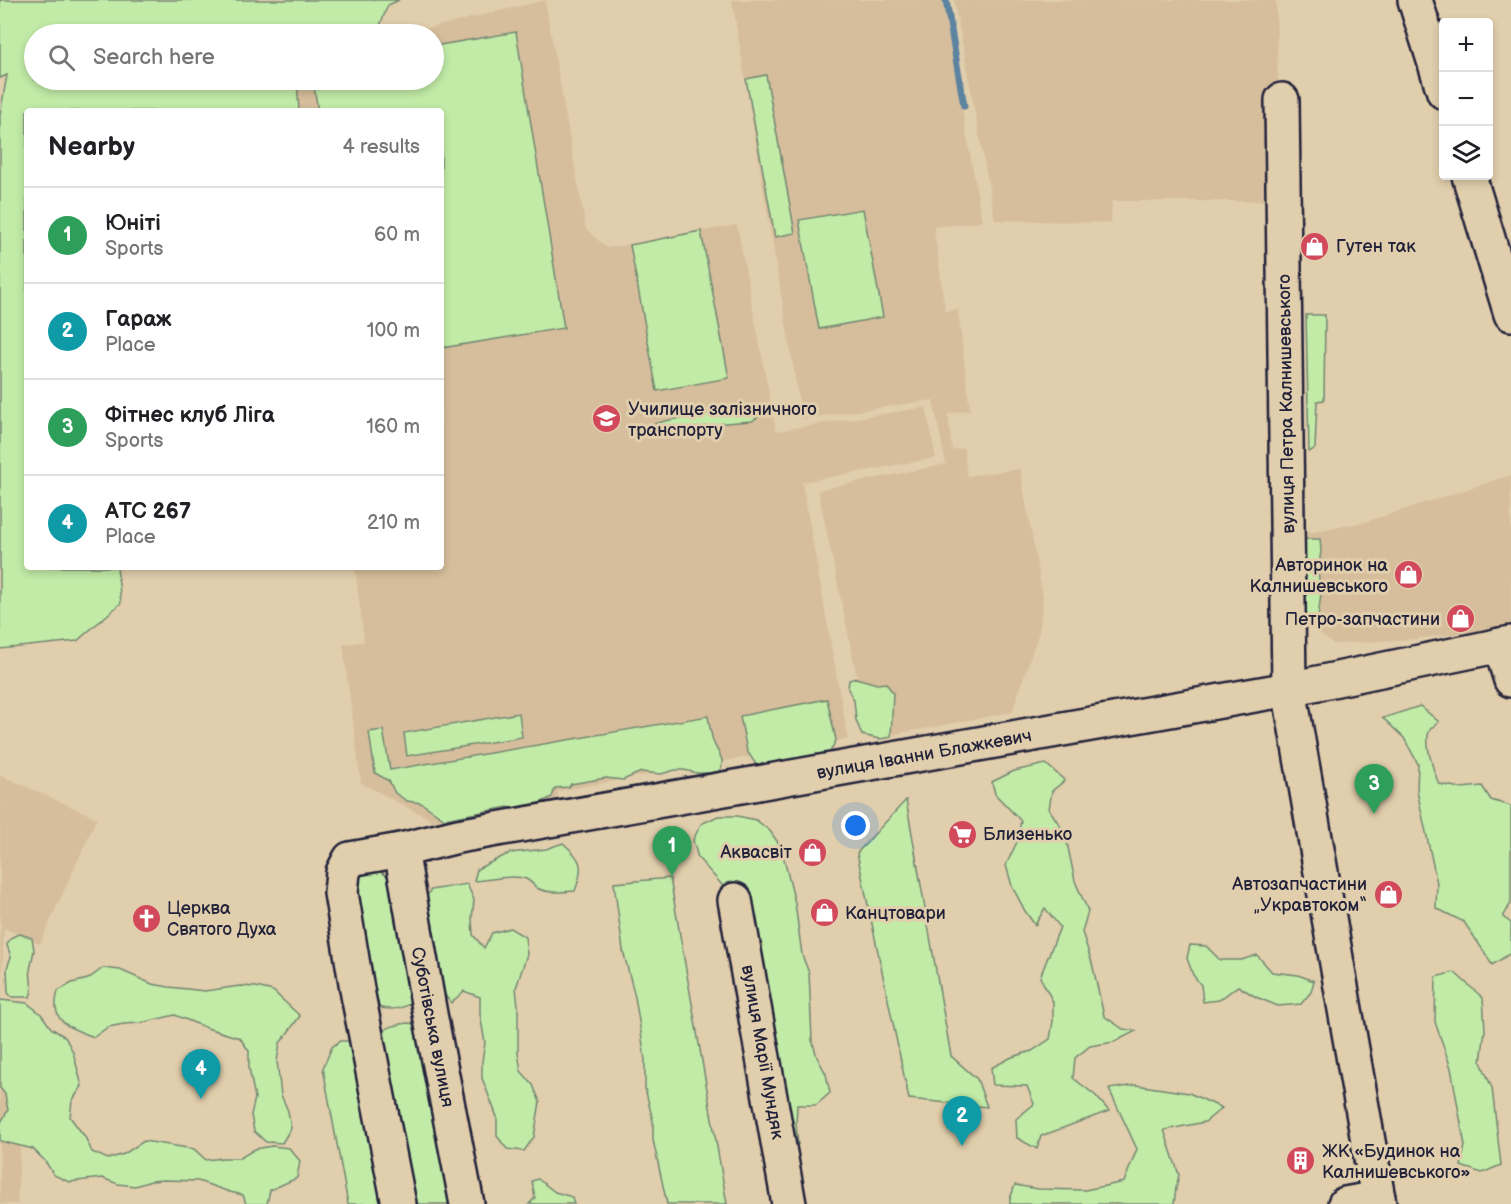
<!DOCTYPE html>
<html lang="en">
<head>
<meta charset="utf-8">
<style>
	body { margin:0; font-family:"Balsamiq Sans",sans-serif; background:#f2f2f2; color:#202124 }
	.controls { position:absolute; right:18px; top:18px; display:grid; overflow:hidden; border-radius:6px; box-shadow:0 3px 9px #0003 }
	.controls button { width:54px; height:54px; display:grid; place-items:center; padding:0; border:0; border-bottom:2px solid #e0e0e0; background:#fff; color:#202124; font:30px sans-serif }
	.you { position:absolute; left:856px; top:826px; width:21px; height:21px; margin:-15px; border:4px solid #fff; border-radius:50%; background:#1a73e8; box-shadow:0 0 0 9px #1a73e833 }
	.badge { display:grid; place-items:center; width:39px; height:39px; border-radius:50%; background:#111827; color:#fff; font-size:20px; font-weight:700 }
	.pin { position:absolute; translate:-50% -50px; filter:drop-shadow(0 2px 3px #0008) }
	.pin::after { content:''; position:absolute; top:32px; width:21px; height:18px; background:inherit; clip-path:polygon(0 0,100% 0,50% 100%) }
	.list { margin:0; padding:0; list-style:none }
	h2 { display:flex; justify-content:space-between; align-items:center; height:78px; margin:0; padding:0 24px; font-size:26px }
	h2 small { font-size:20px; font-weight:400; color:#757577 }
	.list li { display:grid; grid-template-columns:39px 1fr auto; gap:18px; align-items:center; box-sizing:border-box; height:96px; padding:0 24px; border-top:2px solid #e0e0e0 }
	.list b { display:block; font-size:22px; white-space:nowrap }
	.list p { margin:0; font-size:20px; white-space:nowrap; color:#757577 }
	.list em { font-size:20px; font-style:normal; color:#757577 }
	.icon { flex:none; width:33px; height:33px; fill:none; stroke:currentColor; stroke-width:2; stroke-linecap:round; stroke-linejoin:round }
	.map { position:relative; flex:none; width:1511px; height:1204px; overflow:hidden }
	.search { position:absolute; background:#fff; box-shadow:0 3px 9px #0003; left:24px; top:24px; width:420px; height:66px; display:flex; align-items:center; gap:15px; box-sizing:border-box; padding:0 21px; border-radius:33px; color:#757577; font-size:22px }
	.panel { position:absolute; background:#fff; box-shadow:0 3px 9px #0003; left:24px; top:108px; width:420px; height:462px; border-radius:6px }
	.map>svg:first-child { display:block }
</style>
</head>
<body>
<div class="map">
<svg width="1511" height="1204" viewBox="0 0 1511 1204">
	<rect width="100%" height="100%" fill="#e1ceac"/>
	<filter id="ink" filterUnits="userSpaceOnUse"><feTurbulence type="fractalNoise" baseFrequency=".0167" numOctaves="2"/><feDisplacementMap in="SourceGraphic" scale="12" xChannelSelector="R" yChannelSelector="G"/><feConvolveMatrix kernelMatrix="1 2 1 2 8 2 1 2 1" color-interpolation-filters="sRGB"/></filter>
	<g filter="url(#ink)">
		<g fill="#d6be9c">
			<polygon points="545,0 586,229 607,248 737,225 776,431 926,407 936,458 802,482 848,739 558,791 559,808 445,827 361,783 343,645 364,641 355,567 441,567 441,111 294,111 290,80 434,80 434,34 405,34"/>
			<polygon points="732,0 943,0 982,222 934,227 945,311 958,310 970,410 948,414 952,450 964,448 967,476 1020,469 1043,598 1039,632 1012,712 870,739 818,490 946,464 933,400 802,419"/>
			<polygon points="954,0 1276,0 1281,201 1112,201 1111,223 995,220"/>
			<polygon points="1511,475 1511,627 1415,639 1333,644 1316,631 1306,616 1307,533 1365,522"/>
			<polygon points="0,775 97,818 40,944 4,928 1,1000 0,928 4,928 0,926"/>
			<polygon points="0,1007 28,1015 17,1204 0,1204"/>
		</g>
		<g fill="#c2eba7" stroke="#728671" stroke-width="1.5">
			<polygon points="0,0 399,0 388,5 377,33 366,34 34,34 34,80 297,80 299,111 27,111 27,567 117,567 121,603 77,641 0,649 0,115 7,75 0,78"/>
			<polygon points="516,32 564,328 441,348 441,111 318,111 313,80 434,80 434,46"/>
			<polygon points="766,75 795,233 775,237 746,79"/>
			<polygon points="863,209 883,317 819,329 799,220"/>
			<polygon points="701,231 729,378 657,391 630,245"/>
			<polygon points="1306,315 1325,315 1324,400 1317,401 1315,448 1309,452"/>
			<polygon points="755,406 762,410 762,414 752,421 725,423 666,433 656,432 653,427 654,424 665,421 740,407"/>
			<polygon points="1302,539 1320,539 1321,551 1318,572 1321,593 1318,617 1308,618 1295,612"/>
			<polygon points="856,678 877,684 886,683 893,693 891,737 880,739 862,735 856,720 854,700 848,689 849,680"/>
			<polygon points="827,699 836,740 830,752 757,766 747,751 740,716"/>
			<path d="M1420,706l19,16c-3,2 -9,6 -10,10 -5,10 5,41 10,52l22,4 21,-2 9,14 20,6v97l-8,14 8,6v30l-19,12 -7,-12 -21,-31 -28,-14 1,-25 -20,-92 1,-27 -14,-26 -21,-20z"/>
			<polygon points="519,713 522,737 407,756 404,733"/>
			<path d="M708,716c1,8 3,17 5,25 4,12 15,19 5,32h-21l-13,-3h-9l-14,4 -20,-2 -18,8 -17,-2 -35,6 -2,3 -14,1 -3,9 -16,8 -16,5 -12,-3 -63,12 -24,-16 -14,-2 -12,-8 -6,-12 -14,-8 -6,-41 14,-2 7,40z"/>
			<polygon points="1046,764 1063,779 1064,781 1052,791 1049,809 1065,833 1075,881 1088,911 1082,932 1092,963 1104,1016 1123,1029 1136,1031 1114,1042 1090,1046 1075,1058 1073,1078 1095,1095 1109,1111 1041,1136 1037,1149 1017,1138 1016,1119 1034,1104 1027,1086 993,1085 991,1068 1012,1057 1032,1051 1050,1039 1053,1021 1053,1002 1040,977 1060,927 1045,908 1035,925 1025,911 1012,886 1006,865 1017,842 1021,821 995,794 992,782 1014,771"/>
			<polygon points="906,800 951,1056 977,1079 987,1107 909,1099 857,853"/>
			<polygon points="718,816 737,816 756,820 770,831 781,847 795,903 802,955 809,973 812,1040 817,1057 826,1074 830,1093 816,1105 797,1105 796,1124 798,1144 784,1144 773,1011 727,904 723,886 698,858 693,840 701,824"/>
			<path d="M563,843c20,17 21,24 12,48 -12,1 -27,3 -38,-3 -3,-3 -7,-7 -11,-9 -13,-5 -38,1 -52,2l3,-12 33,-16 36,-4z"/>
			<path d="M367,870l13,1 9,7 22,124c-7,7 -23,9 -33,5 -1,0 -7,-6 -8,-6l-16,-121z"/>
			<polygon points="670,878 727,1204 667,1204 653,1140 653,1121 645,1088 645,1060 642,1039 635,997 623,950 614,883"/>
			<polygon points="467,884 474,900 472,918 473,935 484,948 492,933 510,928 525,937 527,954 516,988 518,1006 518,1053 521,1071 533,1085 540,1102 534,1137 524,1151 507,1149 497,1136 497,1117 482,1078 482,1061 485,1043 480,1014 480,997 464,991 451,1003 441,990 421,904 431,890"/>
			<path d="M20,934l12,4 2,12 -4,20 2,20 -2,7h-18l-4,-4 -1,-25 4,-11 -4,-12c3,-7 5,-9 13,-11z"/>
			<polygon points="1190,945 1206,946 1220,960 1241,960 1257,955 1272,972 1298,975 1314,981 1311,992 1301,1004 1278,1006 1256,997 1238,986 1219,1000 1203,1002 1201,985 1193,975 1187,958"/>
			<path d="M103,968l17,2 32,14 17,3 36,4 35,-5 16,1 17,4 27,25 -20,27 -3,18 4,34 7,16 3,17 -9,15 -16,-1 -12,-11 -3,-16 4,-17 -6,-30v-17l-9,-13 -33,-10 -32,-13 -34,8 -17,1 -16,3 -14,10c-15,-6 -37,-11 -38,-30 -1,-5 1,-11 2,-16l14,-8 16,-4z"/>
			<polygon points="1454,972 1483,998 1485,1030 1481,1062 1492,1088 1501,1165 1482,1173 1461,1166 1465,1146 1451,1068 1435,1022 1436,977"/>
			<polygon points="0,1000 27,1003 41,1014 51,1028 65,1037 73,1052 82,1086 72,1101 70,1117 85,1137 92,1152 108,1159 124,1154 144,1141 194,1149 206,1160 223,1158 240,1158 255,1149 272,1146 289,1148 300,1161 297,1178 270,1190 267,1204 246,1204 243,1195 230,1192 198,1181 164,1180 151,1181 135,1186 118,1184 102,1178 69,1182 54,1175 45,1161 33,1149 0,1141 0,1124 8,1110 5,1094 0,1088"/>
			<path d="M407,1023l8,1 5,3 38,177h-49l-30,-169c8,-9 17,-10 28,-12z"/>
			<polygon points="340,1041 351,1041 395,1204 348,1204 323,1068 332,1047"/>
			<polygon points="1136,1085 1189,1093 1222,1108 1205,1122 1164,1130 1179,1175 1176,1188 1174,1204 1010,1204 1010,1199 1015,1185 1038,1189 1085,1190 1124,1182 1137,1149 1109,1089"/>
			<polygon points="538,1179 555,1192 572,1197 574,1204 529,1204 535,1198 532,1181"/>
		</g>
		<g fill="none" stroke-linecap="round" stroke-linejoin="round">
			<polyline stroke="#5c83a0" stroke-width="7" points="946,0 964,106"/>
			<defs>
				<g id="minor">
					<polyline points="1415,0 1444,92"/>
					<polyline points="1282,100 1289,689 1379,1204"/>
					<polyline points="1469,176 1511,314"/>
					<polyline points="1500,645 1511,680"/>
					<polyline points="401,850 430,1014 467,1204"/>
					<polyline points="735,900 789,1204"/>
					<polyline points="399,1204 358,995 341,893 343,872 350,859 401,850 458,836 1289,689 1511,643"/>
					<polyline points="1345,1204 1378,1198"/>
				</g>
			</defs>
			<use href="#minor" stroke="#22223b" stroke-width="38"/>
			<use href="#minor" stroke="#e1ceac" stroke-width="33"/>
		</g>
	</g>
	<defs>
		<symbol id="shop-disc" viewBox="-11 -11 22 22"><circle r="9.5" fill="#d1495b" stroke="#e1ceac"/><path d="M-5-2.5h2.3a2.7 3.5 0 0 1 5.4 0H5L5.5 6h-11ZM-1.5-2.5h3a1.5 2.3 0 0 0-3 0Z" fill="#fff"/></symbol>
		<symbol id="university-disc" viewBox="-11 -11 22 22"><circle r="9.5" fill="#d1495b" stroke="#e1ceac"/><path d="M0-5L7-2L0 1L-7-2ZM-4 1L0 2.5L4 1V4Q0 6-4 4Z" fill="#fff"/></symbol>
		<symbol id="supermarket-disc" viewBox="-11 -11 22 22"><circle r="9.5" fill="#d1495b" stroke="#e1ceac"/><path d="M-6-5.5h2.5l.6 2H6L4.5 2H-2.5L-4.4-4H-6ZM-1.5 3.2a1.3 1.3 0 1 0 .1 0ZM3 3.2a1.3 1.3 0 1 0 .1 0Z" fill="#fff"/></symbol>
		<symbol id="church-disc" viewBox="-11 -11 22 22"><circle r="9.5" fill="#d1495b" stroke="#e1ceac"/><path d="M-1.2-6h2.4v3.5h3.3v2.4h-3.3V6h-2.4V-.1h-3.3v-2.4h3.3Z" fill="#fff"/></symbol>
		<symbol id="building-disc" viewBox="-11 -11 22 22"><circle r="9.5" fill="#d1495b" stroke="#e1ceac"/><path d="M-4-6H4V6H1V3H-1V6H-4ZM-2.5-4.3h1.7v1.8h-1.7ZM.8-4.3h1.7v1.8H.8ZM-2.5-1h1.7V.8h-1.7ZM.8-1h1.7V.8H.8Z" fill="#fff"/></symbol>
	</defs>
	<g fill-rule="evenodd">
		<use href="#shop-disc" x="1298" y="230" width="33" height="33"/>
		<use href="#university-disc" x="590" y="402" width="33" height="33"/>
		<use href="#shop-disc" x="1392" y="558" width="33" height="33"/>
		<use href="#shop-disc" x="1444" y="602" width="33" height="33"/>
		<use href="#supermarket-disc" x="946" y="818" width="33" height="33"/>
		<use href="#shop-disc" x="796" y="836" width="33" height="33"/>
		<use href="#shop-disc" x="1372" y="878" width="33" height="33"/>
		<use href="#shop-disc" x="808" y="896" width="33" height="33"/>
		<use href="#church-disc" x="130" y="902" width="33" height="33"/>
		<use href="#building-disc" x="1284" y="1144" width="33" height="33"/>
	</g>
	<g text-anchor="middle" stroke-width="6" stroke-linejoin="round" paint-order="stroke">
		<g font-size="18" fill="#22223b" stroke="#e1ceac" text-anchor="start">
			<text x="1336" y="252">Гутен так</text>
			<text x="628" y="415">Училище залізничного<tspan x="628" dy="21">транспорту</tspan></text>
			<text x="1388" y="571" text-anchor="end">Авторинок на<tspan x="1388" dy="21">Калнишевського</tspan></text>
			<text x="1440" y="625" text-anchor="end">Петро-запчастини</text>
			<text x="983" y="840">Близенько</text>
			<text x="792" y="858" text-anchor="end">Аквасвіт</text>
			<text x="1367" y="890" text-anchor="end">Автозапчастини<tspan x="1367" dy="21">„Укравтоком“</tspan></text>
			<text x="167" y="914">Церква<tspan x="167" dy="21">Святого Духа</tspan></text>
			<text x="845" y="919">Канцтовари</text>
			<text x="1322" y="1157">ЖК «Будинок на<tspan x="1322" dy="21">Калнишевського»</tspan></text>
		</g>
		<g font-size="18" fill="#22223b" stroke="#e1ceac">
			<text transform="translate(1286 404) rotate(-91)" y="6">вулиця Петра Калнишевського</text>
			<text transform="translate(924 754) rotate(-10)" y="6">вулиця Іванни Блажкевич</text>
			<text transform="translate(433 1027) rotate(79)" y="6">Суботівська вулиця</text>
			<text transform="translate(763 1052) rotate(80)" y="6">вулиця Марії Мундяк</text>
		</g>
	</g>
</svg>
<div class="controls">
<button>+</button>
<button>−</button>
<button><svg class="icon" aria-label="layers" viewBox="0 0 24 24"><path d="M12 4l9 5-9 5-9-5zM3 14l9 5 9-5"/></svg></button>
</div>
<div class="you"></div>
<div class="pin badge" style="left:672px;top:876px;background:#2e9e5b">1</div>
<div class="pin badge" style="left:962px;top:1146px;background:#0f9aa8">2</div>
<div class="pin badge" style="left:1374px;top:814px;background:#2e9e5b">3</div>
<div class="pin badge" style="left:201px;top:1099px;background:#0f9aa8">4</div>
<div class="search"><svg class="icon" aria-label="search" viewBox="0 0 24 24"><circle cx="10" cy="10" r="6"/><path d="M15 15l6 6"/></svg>Search here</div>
<section class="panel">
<h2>Nearby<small>4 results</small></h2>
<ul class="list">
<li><span class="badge" style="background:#2e9e5b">1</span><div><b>Юніті</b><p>Sports</p></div><em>60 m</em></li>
<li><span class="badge" style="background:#0f9aa8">2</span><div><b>Гараж</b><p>Place</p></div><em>100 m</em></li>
<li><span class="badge" style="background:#2e9e5b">3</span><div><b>Фітнес клуб Ліга</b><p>Sports</p></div><em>160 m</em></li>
<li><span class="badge" style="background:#0f9aa8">4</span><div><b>АТС 267</b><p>Place</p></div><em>210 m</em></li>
</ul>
</section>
</div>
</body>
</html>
